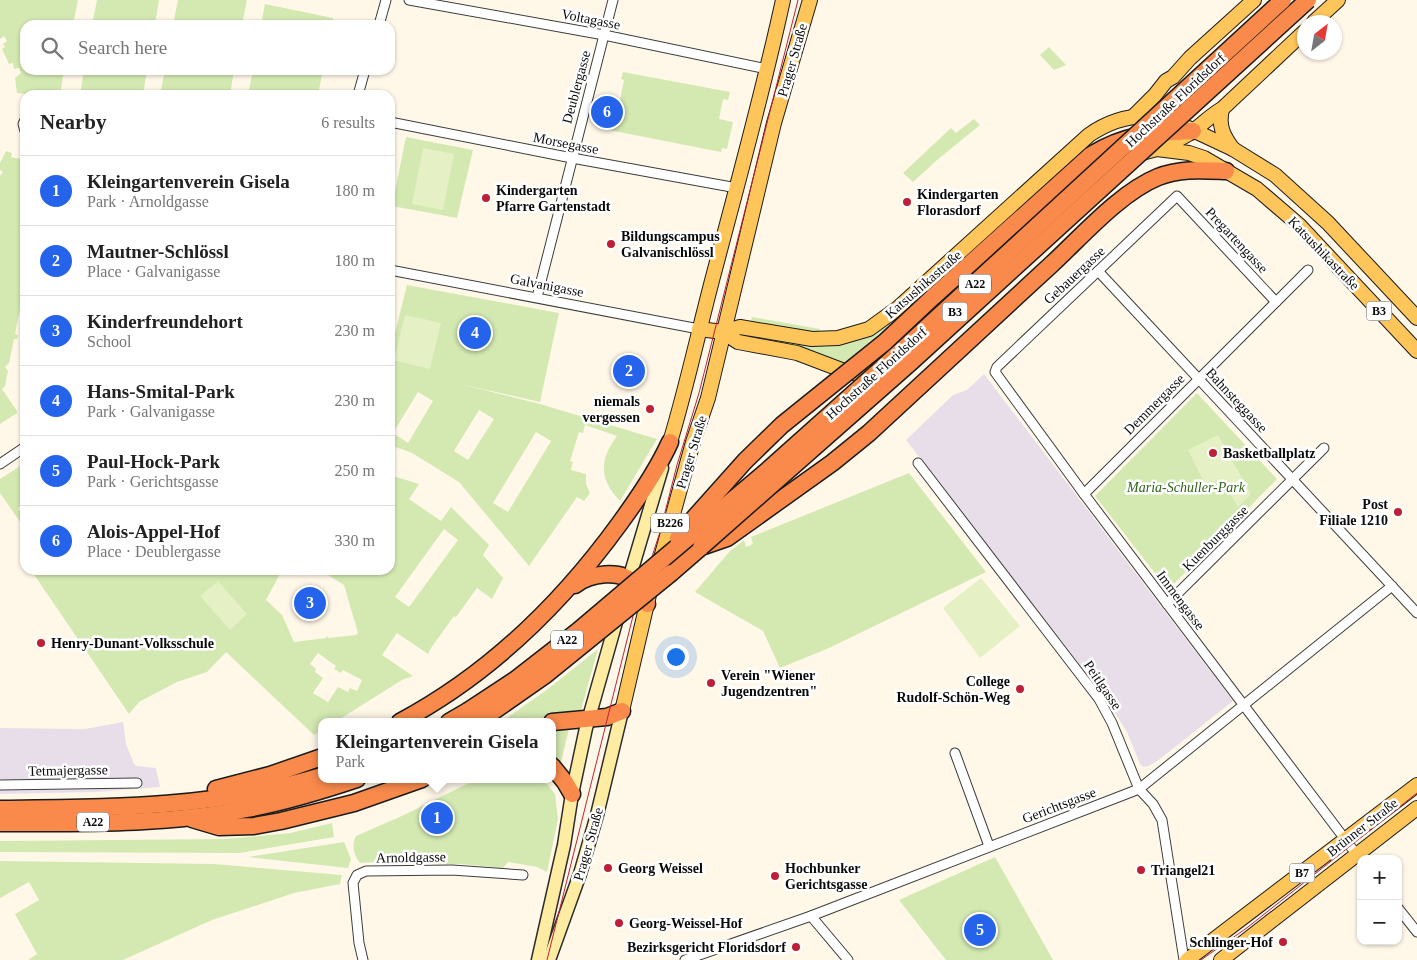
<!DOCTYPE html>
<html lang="en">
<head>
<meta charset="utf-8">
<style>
	body { margin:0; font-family:Georgia,serif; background:#f6f6f6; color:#222 }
	.controls { position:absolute; right:15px; bottom:15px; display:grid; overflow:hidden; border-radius:10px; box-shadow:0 1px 4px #0004 }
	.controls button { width:45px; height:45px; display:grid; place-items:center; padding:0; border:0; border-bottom:1px solid #e0e0e0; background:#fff; color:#222; font:25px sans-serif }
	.compass { position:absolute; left:1297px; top:15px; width:45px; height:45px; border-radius:50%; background:#fff; box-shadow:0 1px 4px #0004; rotate:31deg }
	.you { position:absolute; left:675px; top:656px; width:18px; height:18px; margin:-12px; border:4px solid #fff; border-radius:50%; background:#1a73e8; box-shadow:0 0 0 8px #1a73e833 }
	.badge { display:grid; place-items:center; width:32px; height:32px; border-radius:50%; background:#2563eb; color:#fff; font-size:16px; font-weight:700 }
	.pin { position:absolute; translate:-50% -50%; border:2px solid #fff; box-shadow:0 1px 5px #0006 }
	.popup { position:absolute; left:318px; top:718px; width:238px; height:65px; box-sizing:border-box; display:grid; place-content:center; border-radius:10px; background:#fff; filter:drop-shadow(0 1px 4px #0005); font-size:16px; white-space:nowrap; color:#767676 }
	.popup b { font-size:19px; color:#222 }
	.popup::after { content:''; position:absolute; left:50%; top:100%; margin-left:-10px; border:10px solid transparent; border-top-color:#fff }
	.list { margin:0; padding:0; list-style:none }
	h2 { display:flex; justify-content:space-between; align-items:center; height:65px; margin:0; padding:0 20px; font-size:21px }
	h2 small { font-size:16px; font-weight:400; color:#767676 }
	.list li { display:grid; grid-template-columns:32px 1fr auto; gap:15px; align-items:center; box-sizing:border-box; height:70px; padding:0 20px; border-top:1px solid #e0e0e0 }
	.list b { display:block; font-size:19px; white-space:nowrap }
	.list p { margin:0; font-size:16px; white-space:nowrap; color:#767676 }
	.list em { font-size:16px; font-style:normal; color:#767676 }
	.icon { flex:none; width:28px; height:28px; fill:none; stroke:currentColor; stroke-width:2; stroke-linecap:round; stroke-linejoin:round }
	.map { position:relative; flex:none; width:1417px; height:960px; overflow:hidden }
	.search { position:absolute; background:#fff; box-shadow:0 1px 4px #0004; left:20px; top:20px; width:375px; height:55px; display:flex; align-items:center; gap:12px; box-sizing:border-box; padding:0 18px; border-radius:15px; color:#767676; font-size:19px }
	.panel { position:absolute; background:#fff; box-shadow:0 1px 4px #0004; left:20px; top:90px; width:375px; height:485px; border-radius:15px }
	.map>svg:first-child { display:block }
</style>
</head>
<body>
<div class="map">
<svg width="1417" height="960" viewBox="0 0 1417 960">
	<rect width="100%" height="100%" fill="#fff8e8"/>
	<g fill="#e8deea">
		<polygon points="984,374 1233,701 1160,759 1149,766 1143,767 1140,764 1127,732 1103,694 906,440 953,395 967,390"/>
		<polygon points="123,722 126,744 134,764 137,766 156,768 160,787 95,792 0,794 0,728 85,729"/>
	</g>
	<g fill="#d4e9b2" fill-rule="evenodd">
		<polygon points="0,0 78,0 73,25 25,25 25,70 64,70 60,95 32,95 17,93 15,78 21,73 19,68 14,69 13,63 9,64 2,49 5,47 3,44 7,41 4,36 0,39"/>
		<polygon points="97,0 159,0 155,25 92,25"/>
		<polygon points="178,0 247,0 242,25 173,25"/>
		<polygon points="265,4 333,18 332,25 261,25"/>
		<polygon points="1049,47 1066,65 1054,70 1040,55"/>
		<polygon points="84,70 147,70 143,95 80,95"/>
		<polygon points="165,70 234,70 230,95 160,95"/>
		<polygon points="253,70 323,70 318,95 248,95"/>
		<polygon points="623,72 730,92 728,100 723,99 719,119 733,122 727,149 722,148 721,152 609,130 610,126 615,127 624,80 621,79"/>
		<polygon points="974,119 980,125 937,160 913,182 903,173 951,128 956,133"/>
		<polygon points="406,137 473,150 457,218 392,206"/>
		<polygon points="6,151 12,153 11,157 25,160 25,282 22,298 25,299 24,304 21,304 15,334 18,335 17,339 14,339 9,363 5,367 8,371 5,386 2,389 17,411 17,413 0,424 0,176 3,172 0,170 0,163"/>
		<path d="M407,285l152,28 -19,89 -80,-18 80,20 117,35 -37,62c-21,-22 -21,-41 -3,-65l-32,-11 -2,8 -4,-1 -9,29 3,1 -2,8 15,4v10l4,9 -6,8 -7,-4 -48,69 -70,-84 -47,-29 -22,-8v-92zM418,392l15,9 -25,42 -15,-10zM479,410l15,9 -26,41 -14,-9zM536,432l15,9 -43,71 -15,-9z"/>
		<polygon points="752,317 820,329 819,333 750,323"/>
		<path d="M885,326l2,1 -44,37 -95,-26v-4c28,4 75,15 102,8 12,-3 24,-9 35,-16z"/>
		<polygon points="1197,393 1277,479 1168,590 1095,496"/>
		<polygon points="25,463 25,499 18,509 25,514 25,529 0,493 0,479"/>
		<polygon points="909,473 986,572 829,648 780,668 763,631 695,592 730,551 744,540 746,547 753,544 751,537"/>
		<path d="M390,475l29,9 -10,15 32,22 10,-14 38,38 -6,10 20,23 -11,21 -15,-11 -21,29 -2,-1 -23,32 -3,6 -31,-21 -15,22 31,21 -11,4 -67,42h-13v8l-8,5 -88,-83 -19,20 -30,10 -38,20 -10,12 -96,-141 12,-3h237l-16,30 16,15 12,27 32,-4v-1l2,-1v2l28,-3 2,-2 -14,-48 -24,-15h70zM444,529l14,11 -49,67 -14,-10zM318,653l18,13 -2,3 7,4 2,-3 19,10 -5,11 -7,-3 -2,4 -10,-5 -10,15 -15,-9 10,-15 -8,-6 1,-3 -6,-5z"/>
		<polygon points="598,649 581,710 561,712 533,722 501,722 548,689"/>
		<polygon points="570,725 560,766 552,759 552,729"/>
		<path d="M477,779h66l12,15 3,25 -11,53 -10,-5 -29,-5 -5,6 -43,-4h-47v-4l-53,3c-6,-7 -9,-18 -4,-27l48,-21z"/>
		<polygon points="332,823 334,837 240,853 0,852 0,841 226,839 290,833"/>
		<polygon points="344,842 351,859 348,868 248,857"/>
		<polygon points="995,857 1053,960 946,960 899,900"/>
		<polygon points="0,861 214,864 342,875 340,884 294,893 212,920 123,960 28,960 37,954 15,914 39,900 29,882 0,898"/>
	</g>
	<g fill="#e5f0c4">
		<polygon points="423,148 454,154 443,210 412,204"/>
		<polygon points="405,315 441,323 430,369 394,360"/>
		<polygon points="1218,435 1251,494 1238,507 1221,478 1206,486 1188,450"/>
		<polygon points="981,578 1020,626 980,658 943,608"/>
		<polygon points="218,581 247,614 230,630 200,596"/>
	</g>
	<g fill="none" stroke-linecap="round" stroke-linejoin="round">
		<defs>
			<g id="street">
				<polyline points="409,0 604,35 767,69"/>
				<polyline points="379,25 386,0"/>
				<polyline points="358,95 365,70"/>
				<polyline points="25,120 23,124 25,131"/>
				<polyline points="390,122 572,158 737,188"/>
				<polyline points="390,270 699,329"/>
				<polyline points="1098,271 1417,613"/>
				<polyline points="537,297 613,0"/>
				<polyline points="1276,302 1177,196 997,367 995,372 1084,494 1360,859"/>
				<polyline points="918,463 1099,699 1112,723 1139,789 1153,804 1162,820 1184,960"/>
				<polyline points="0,464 25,447"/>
				<polyline points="1084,494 1308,270"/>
				<polyline points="1167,604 1324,448"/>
				<polyline points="955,753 989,846"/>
				<polyline points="0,785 137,783"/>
				<polyline points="1398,908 1417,932"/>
				<polyline points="811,916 848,960"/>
				<polyline points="363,960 359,943 353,883 357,875 366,871 452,870 523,875"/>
				<polyline points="685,960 811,916 1139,789 1392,586"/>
			</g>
			<g id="secondary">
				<polyline points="627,586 662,468"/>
				<polyline points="538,960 564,845 572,794 586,728 618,615"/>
				<polyline points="549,960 580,874 597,815 622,711"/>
			</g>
			<g id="primary">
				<polyline points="1314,22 1338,0"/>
				<path d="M1222,109c-4,16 1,27 11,40"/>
				<polyline points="1134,116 1155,95 1166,81 1173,77 1190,58 1254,0"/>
				<polyline points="1184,126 1233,149 1275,175 1328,223 1417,318"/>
				<path d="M1160,148c12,-5 23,-10 33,-17 10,-7 18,-16 29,-22l82,-77"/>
				<polyline points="1138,154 1157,149 1189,153 1204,158 1257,189 1299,225 1417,351"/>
				<path d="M699,329l24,3 17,-5 72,12 26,-1 31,-9 29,-21 191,-173c23,-16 46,-22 73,-17"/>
				<polyline points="723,332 738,342 797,353 847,372 864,374 880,372"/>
				<path d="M670,442c17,-56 29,-113 44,-169 24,-91 49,-181 69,-273"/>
				<polyline points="659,565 693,442 708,398 774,123 810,0"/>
				<polyline points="622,711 649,595"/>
				<polyline points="1187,960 1417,785"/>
				<polyline points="1221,960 1417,808"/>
			</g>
			<g id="highway">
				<path d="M933,297l158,-142c36,-22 62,-22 102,-24"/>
				<path d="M671,573l30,-26 26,-9 105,-75 37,-30c61,-57 123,-113 184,-170 30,-28 68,-71 105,-86 22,-9 45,-7 68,-6"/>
				<path d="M575,585c14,-11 46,-17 59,-1 5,6 8,14 13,20"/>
				<path d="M400,722c88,-47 162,-119 220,-199 19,-26 37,-52 50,-81"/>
				<polyline points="449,722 468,711"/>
				<polyline points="552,722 607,717 622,711"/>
				<polyline points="552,766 565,782 572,794"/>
				<polyline points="216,789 270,775 322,757"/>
				<path d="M0,809c109,-1 217,-1 322,-33"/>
				<polyline points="192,819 219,827 254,826 281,821 354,803 422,779"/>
				<path d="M0,823c82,0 166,2 247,-14 38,-7 74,-18 110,-30"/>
			</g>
		</defs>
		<use href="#street" stroke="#3d3d3d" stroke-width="11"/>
		<use href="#secondary" stroke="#2c2c2c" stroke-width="15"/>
		<use href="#primary" stroke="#1b1b1b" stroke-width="16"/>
		<use href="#highway" stroke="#1b1b1b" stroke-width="19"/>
		<use href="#street" stroke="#fff" stroke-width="9"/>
		<use href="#secondary" stroke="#ffeca3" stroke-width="12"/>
		<use href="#primary" stroke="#fdc55a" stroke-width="14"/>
		<use href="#highway" stroke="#f98a4c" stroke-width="16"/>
		<g stroke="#bd2036" stroke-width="1">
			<polyline points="547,960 634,612 660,532 677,465 699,393 798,0"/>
			<polyline points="1201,960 1248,927 1417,793"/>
		</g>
		<defs>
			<g id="highway-bridge">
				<polyline points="678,538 687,526 745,461 782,425 885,342 933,297"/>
				<polyline points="701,547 911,362 1308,0"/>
				<polyline points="468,711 515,680 578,631 768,470 901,351 1283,0"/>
				<polyline points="478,722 544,676 671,573"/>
			</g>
		</defs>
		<use href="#highway-bridge" stroke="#1b1b1b" stroke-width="19" stroke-linecap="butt"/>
		<use href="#highway-bridge" stroke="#f98a4c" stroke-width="16"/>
	</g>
	<g fill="#bd2036" stroke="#fff" stroke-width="2">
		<circle cx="486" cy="198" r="5"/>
		<circle cx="907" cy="202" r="5"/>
		<circle cx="611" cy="244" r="5"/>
		<circle cx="650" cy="409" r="5"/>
		<circle cx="1213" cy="453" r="5"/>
		<circle cx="1398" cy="512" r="5"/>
		<circle cx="41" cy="643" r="5"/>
		<circle cx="711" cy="683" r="5"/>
		<circle cx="1020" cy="689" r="5"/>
		<circle cx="608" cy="868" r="5"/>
		<circle cx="1141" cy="870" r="5"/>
		<circle cx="775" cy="876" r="5"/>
		<circle cx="619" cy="923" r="5"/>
		<circle cx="1283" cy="942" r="5"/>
		<circle cx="796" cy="947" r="5"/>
	</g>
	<g text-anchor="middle" stroke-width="5" stroke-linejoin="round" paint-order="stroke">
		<g fill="#fff" stroke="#545454" stroke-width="1">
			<rect x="959" y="274.5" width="32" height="19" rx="4"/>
			<rect x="1366.5" y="301.5" width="25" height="19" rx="4"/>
			<rect x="942.5" y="302.5" width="25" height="19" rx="4"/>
			<rect x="651" y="513.5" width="38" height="19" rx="4"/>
			<rect x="551" y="630.5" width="32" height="19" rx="4"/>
			<rect x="77" y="812.5" width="32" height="19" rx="4"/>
			<rect x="1289.5" y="863.5" width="25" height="19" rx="4"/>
		</g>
		<g font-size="12" font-weight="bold" fill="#0a0a0a">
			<text x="975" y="288">A22</text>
			<text x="1379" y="315">B3</text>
			<text x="955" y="316">B3</text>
			<text x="670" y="527">B226</text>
			<text x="567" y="644">A22</text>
			<text x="93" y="826">A22</text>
			<text x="1302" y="877">B7</text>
		</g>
		<g font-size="14" fill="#0a0a0a" stroke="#fff">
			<text transform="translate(591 19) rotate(11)" y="5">Voltagasse</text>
			<text transform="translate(792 60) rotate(-74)" y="5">Prager Straße</text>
			<text transform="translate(576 87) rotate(-75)" y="5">Deublergasse</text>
			<text transform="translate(1175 100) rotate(-43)" y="5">Hochstraße Floridsdorf</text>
			<text transform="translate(566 143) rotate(11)" y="5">Morsegasse</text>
			<text transform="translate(1237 240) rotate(47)" y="5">Pregartengasse</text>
			<text transform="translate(1324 253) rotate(46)" y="5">Katsushikastraße</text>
			<text transform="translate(1074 275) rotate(-43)" y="5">Gebauergasse</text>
			<text transform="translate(923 284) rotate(-41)" y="5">Katsushikastraße</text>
			<text transform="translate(547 285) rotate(11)" y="5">Galvanigasse</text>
			<text transform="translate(876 373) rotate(-42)" y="5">Hochstraße Floridsdorf</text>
			<text transform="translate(1237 400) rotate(47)" y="5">Bahnsteggasse</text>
			<text transform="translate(1154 404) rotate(-45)" y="5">Demmergasse</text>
			<text transform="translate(691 452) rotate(-73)" y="5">Prager Straße</text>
			<text transform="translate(1215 538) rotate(-45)" y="5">Kuenburggasse</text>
			<text transform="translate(1181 600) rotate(53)" y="5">Immengasse</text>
			<text transform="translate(1103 685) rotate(56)" y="5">Peitlgasse</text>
			<text transform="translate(68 770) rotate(-1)" y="5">Tetmajergasse</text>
			<text transform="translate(1059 805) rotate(-21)" y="5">Gerichtsgasse</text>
			<text transform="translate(1362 827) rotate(-38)" y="5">Brünner Straße</text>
			<text transform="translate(588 844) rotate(-74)" y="5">Prager Straße</text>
			<text transform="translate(411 857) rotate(-1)" y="5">Arnoldgasse</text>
		</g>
		<g font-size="14" font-weight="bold" fill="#0a0a0a" stroke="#fff" text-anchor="start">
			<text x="496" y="195">Kindergarten<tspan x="496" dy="16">Pfarre Gartenstadt</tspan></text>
			<text x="917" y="199">Kindergarten<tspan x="917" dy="16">Florasdorf</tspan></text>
			<text x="621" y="241">Bildungscampus<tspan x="621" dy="16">Galvanischlössl</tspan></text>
			<text x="640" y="406" text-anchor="end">niemals<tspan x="640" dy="16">vergessen</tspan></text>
			<text x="1223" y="458">Basketballplatz</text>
			<text x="1388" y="509" text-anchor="end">Post<tspan x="1388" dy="16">Filiale 1210</tspan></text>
			<text x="51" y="648">Henry-Dunant-Volksschule</text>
			<text x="721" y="680">Verein "Wiener<tspan x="721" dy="16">Jugendzentren"</tspan></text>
			<text x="1010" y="686" text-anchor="end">College<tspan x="1010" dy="16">Rudolf-Schön-Weg</tspan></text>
			<text x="618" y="873">Georg Weissel</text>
			<text x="785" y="873">Hochbunker<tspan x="785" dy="16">Gerichtsgasse</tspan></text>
			<text x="1151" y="875">Triangel21</text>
			<text x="629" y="928">Georg-Weissel-Hof</text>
			<text x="1273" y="947" text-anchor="end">Schlinger-Hof</text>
			<text x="786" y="952" text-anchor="end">Bezirksgericht Floridsdorf</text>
		</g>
		<g font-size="14" font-style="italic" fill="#30631a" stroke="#fff">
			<text x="1186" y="492">Maria-Schuller-Park</text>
		</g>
	</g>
</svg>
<div class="controls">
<button>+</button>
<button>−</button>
</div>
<svg class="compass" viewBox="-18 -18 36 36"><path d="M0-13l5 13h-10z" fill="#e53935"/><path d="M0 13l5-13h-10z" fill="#767676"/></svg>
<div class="you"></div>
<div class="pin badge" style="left:437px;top:818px">1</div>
<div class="popup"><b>Kleingartenverein Gisela</b>Park</div>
<div class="pin badge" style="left:629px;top:371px">2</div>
<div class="pin badge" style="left:310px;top:603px">3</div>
<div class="pin badge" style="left:475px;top:333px">4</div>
<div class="pin badge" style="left:980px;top:930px">5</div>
<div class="pin badge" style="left:607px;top:112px">6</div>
<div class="search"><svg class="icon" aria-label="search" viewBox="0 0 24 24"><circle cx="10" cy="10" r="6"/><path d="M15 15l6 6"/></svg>Search here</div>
<section class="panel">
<h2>Nearby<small>6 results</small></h2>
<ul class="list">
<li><span class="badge">1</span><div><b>Kleingartenverein Gisela</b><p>Park · Arnoldgasse</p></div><em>180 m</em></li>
<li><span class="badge">2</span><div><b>Mautner-Schlössl</b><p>Place · Galvanigasse</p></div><em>180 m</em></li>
<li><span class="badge">3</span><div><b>Kinderfreundehort</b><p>School</p></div><em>230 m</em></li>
<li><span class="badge">4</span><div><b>Hans-Smital-Park</b><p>Park · Galvanigasse</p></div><em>230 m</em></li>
<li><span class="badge">5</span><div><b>Paul-Hock-Park</b><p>Park · Gerichtsgasse</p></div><em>250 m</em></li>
<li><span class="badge">6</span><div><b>Alois-Appel-Hof</b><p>Place · Deublergasse</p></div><em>330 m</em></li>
</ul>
</section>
</div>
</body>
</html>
